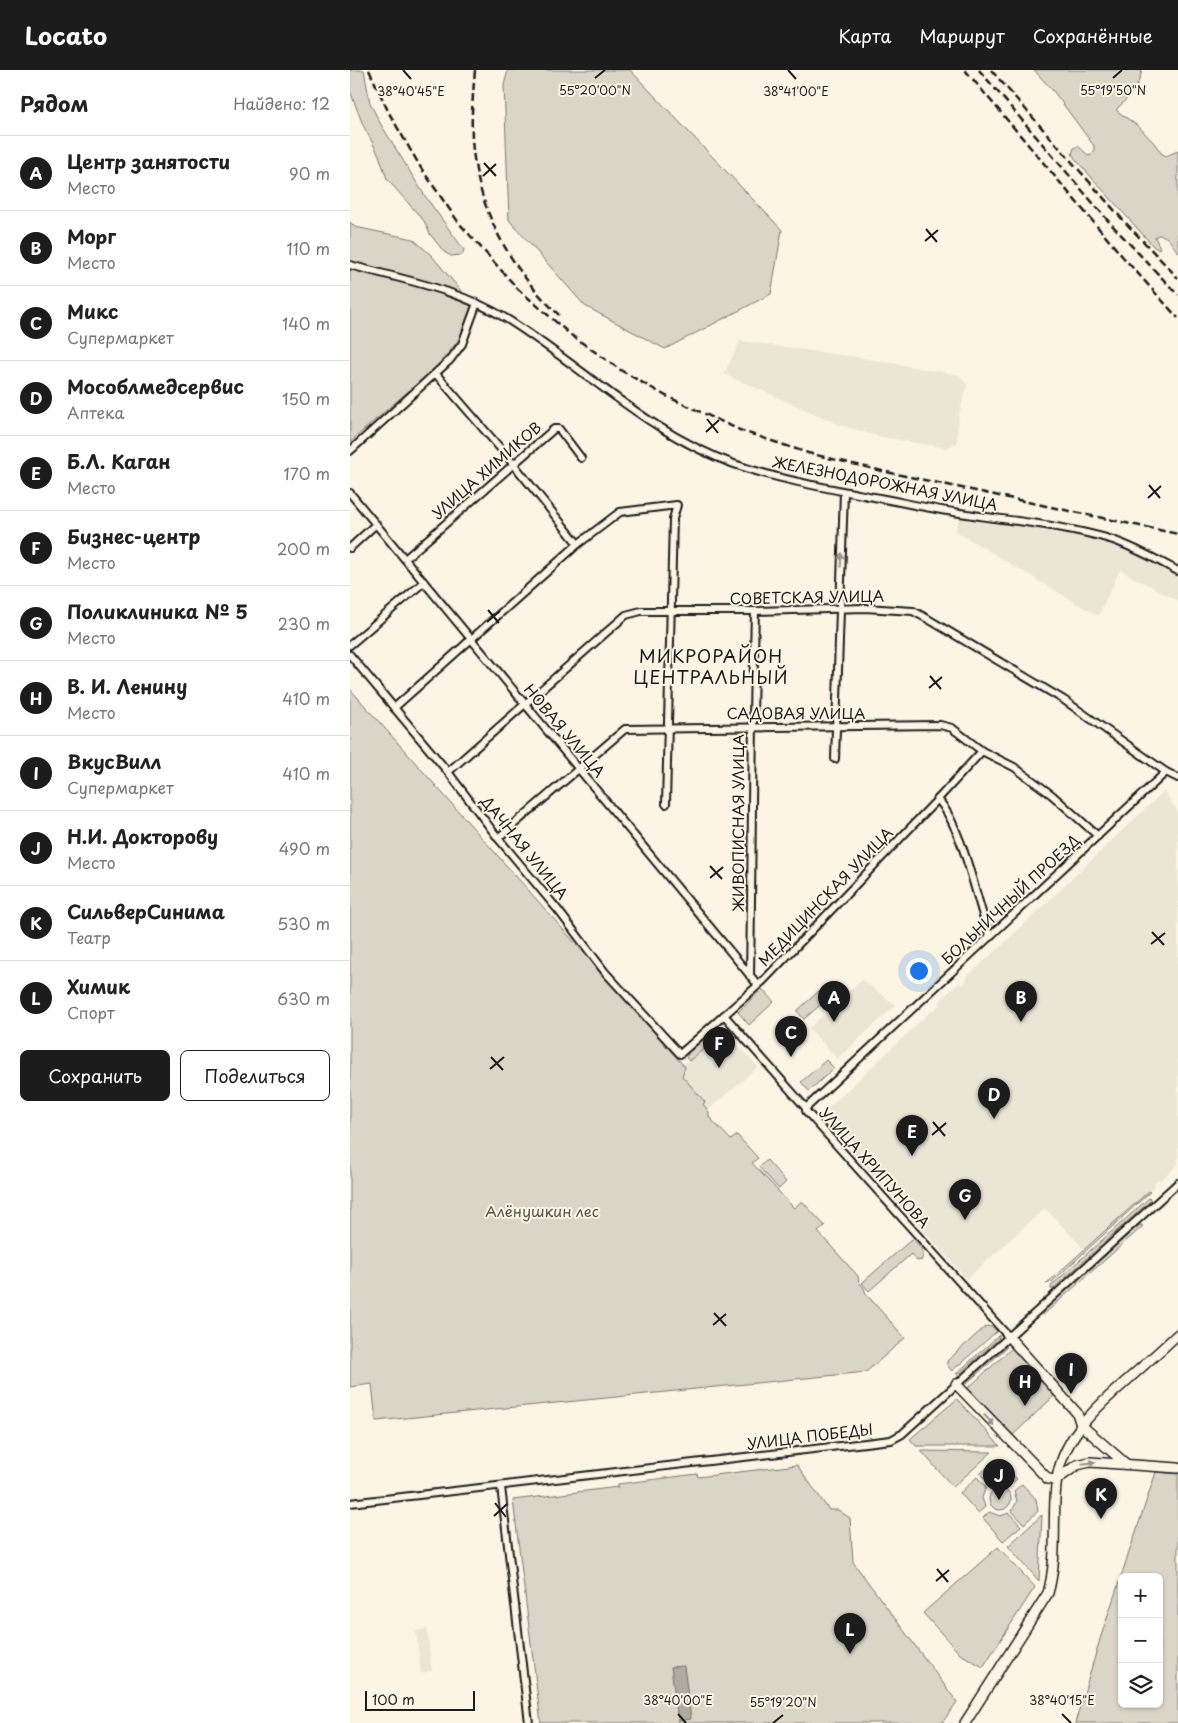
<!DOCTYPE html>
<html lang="ru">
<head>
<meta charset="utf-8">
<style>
	body { margin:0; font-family:"Playpen Sans",sans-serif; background:#f2f2f2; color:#222 }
	.controls { position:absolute; right:15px; bottom:15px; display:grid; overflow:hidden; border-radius:8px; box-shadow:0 1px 4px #0004 }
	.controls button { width:45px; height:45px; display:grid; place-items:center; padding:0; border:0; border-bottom:1px solid #e0e0e0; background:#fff; color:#222; font:25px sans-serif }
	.scale { position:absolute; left:15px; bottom:12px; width:110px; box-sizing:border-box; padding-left:5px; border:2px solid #1c1c1c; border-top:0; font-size:14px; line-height:18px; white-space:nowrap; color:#1c1c1c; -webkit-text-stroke:4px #fcf5e5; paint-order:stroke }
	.you { position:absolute; left:568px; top:900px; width:18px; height:18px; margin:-12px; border:4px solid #fff; border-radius:50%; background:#1a73e8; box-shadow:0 0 0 8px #1a73e833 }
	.badge { display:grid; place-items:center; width:32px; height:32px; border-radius:50%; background:#1c1c1c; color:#fff; font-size:16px; font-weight:700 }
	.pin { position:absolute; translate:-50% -41px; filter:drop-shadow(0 1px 2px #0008) }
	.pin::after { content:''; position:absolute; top:26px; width:18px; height:15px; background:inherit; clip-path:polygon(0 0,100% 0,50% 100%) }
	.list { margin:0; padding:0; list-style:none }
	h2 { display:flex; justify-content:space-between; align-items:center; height:65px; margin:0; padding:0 20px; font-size:21px }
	h2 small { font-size:16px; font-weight:400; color:#767676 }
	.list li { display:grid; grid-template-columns:32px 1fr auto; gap:15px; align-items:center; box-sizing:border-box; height:75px; padding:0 20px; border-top:1px solid #e0e0e0 }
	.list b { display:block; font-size:19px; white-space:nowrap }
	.list p { margin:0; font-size:16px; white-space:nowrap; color:#767676 }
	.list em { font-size:16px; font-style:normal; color:#767676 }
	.actions { display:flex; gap:10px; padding:15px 20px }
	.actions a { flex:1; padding:11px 0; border:1px solid #1c1c1c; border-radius:8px; text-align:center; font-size:18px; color:#1c1c1c }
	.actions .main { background:#1c1c1c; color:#fff }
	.icon { flex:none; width:28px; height:28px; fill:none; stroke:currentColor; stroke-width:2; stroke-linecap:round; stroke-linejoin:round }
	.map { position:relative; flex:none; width:828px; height:1653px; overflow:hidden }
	header { display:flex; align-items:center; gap:30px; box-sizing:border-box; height:70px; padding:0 25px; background:#1c1c1c; color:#fff }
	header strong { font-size:24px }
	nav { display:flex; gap:28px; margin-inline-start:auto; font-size:18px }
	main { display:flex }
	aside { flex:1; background:#fff }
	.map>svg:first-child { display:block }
</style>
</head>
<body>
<header>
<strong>Locato</strong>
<nav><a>Карта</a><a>Маршрут</a><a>Сохранённые</a></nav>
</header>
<main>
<aside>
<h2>Рядом<small>Найдено: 12</small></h2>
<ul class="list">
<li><span class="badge">A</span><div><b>Центр занятости</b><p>Место</p></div><em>90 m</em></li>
<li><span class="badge">B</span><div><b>Морг</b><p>Место</p></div><em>110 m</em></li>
<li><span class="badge">C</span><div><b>Микс</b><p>Супермаркет</p></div><em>140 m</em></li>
<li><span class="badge">D</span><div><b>Мособлмедсервис</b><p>Аптека</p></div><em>150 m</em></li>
<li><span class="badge">E</span><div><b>Б.Л. Каган</b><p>Место</p></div><em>170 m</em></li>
<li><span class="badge">F</span><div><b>Бизнес-центр</b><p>Место</p></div><em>200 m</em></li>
<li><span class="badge">G</span><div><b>Поликлиника № 5</b><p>Место</p></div><em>230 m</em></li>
<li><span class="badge">H</span><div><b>В. И. Ленину</b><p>Место</p></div><em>410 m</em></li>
<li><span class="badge">I</span><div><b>ВкусВилл</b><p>Супермаркет</p></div><em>410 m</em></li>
<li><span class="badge">J</span><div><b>Н.И. Докторову</b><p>Место</p></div><em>490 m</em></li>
<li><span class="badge">K</span><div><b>СильверСинима</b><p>Театр</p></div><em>530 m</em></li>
<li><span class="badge">L</span><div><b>Химик</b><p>Спорт</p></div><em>630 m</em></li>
</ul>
<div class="actions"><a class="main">Сохранить</a><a>Поделиться</a></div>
</aside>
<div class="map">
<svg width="828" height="1653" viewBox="0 0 828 1653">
	<rect width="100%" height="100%" fill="#fcf5e5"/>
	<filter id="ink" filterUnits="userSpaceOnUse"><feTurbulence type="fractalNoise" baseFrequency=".02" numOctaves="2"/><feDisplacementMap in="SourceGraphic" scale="10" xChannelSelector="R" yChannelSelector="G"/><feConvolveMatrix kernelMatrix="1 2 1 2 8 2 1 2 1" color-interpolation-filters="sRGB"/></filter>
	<g filter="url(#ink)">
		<g fill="#ebe5d6">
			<polygon points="390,271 506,287 609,305 617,315 609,344 607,373 596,378 531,367 490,355 374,304"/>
			<polygon points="611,444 743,468 799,486 828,503 828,531 770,500 748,546 605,461"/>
			<polygon points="814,721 828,742 828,1094 810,1111 808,1109 804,1113 805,1116 734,1179 695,1138 617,1209 470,1046 581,941 582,942 591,934 589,931 610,912 613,915 617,911 615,908 648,879"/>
			<polygon points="512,910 546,935 487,989 459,958"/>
			<polygon points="374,960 408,997 358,1040 329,1007 333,995"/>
			<polygon points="77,1559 82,1601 71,1603 66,1561"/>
		</g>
		<g fill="#dbd5c8" stroke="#7c7872" fill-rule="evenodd">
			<polygon points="0,0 14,0 20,33 30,53 75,126 114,180 112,185 101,186 94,182 80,164 74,151 37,109 29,85 13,55 0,21"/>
			<polygon points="158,0 280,0 432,160 421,224 315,279 235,236 159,150 154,15"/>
			<path d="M684,0h108c-4,20 -13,26 -26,40l23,17 16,17 6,9 5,3 12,-5v101c-7,-8 -9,-17 -20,-17l-3,2 5,11 -2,1 -4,-2 -78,-87 -4,-6 2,-6 4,-2 11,10 5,-4v-6l-40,-54z"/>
			<polygon points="0,152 5,157 63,169 81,185 123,235 109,270 86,297 0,372"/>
			<polygon points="0,619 335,997 332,1006 355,1032 353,1034 359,1042 359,1047 381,1070 387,1065 408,1088 402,1093 444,1138 452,1131 475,1156 468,1162 508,1206 509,1212 514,1218 516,1224 555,1268 516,1302 26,1351 22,1314 0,1317"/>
			<polygon points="412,919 424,932 399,955 388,942"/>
			<polygon points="469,921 476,930 454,949 447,941"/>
			<polygon points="369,956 374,959 373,963 339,991 336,987 339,982"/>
			<polygon points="476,990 484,998 459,1021 451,1012"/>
			<polygon points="417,1090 436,1112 429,1119 409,1097"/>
			<polygon points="799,1121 800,1122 702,1212 696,1214"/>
			<polygon points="799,1128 801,1130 703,1219 701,1219 701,1216"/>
			<polygon points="791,1155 793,1156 692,1246 693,1241 788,1156"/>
			<path d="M562,1169c7,7 15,12 9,22l-1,-1 -3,1 -6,-7 -42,37 -7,-8z"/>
			<polygon points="636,1256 642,1257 647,1261 602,1301 597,1295 597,1291"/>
			<polygon points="649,1265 649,1268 609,1304 606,1304"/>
			<polygon points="654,1277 657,1277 616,1314 616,1310"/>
			<polygon points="662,1278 700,1318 704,1326 662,1366 617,1319"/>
			<polygon points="607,1329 650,1376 566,1376 560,1369"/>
			<polygon points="571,1381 642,1382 603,1417"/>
			<polygon points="646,1390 648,1391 646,1412 640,1414 630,1404"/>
			<polygon points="652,1393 667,1409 659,1416 651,1412"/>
			<polygon points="447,1395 479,1440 488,1440 500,1448 503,1492 607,1632 592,1653 191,1653 163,1430 268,1417 268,1414 347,1404 348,1407"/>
			<path d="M806,1402l22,2v249h-103l26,-87zM772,1507h37v127h-37z"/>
			<polygon points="627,1407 636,1417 632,1428 635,1437 628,1443 610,1423"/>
			<polygon points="672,1414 686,1429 688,1441 674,1454 662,1441 667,1431 664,1421"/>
			<circle cx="650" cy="1429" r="11"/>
			<polygon points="639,1442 650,1446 659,1443 671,1456 653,1471 633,1448"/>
			<polygon points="692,1445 689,1511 658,1476"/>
			<polygon points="648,1477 685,1517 633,1597 610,1584 573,1543"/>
		</g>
		<polygon fill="#b0aba1" stroke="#75726c" points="334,1596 341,1649 328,1651 321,1597"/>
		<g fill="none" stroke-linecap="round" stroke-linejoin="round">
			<defs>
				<g id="street">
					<path d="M0,195c54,15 108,24 157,54 75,47 142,115 227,145 46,16 92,24 140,33 27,5 53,11 80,15 53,9 107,12 159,28 23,8 44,20 65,31"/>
					<polyline points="86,304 157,386 228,474"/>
					<polyline points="0,381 100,290 112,274 127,233"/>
					<polyline points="0,423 408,915"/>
					<polyline points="0,478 26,454"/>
					<polyline points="55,489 204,359 209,359 231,388"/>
					<polyline points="0,575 74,512"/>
					<polyline points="0,585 98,702 148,768 208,840 255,902 330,984 413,911 588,729 632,681"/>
					<polyline points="44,638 228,474 270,442 327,435 323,449 316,734"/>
					<polyline points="485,689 494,422"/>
					<polyline points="98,702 276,545 291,541 405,541 515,538 563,541 578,549 714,630 816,702 828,708"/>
					<path d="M588,729c26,32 37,97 52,138"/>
					<polyline points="148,768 275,659 590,655 602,658 632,681 664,697 702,725 748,766"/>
					<path d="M400,906c2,-122 2,-244 5,-365"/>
					<polyline points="374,945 456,1038 456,1041 658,1266"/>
					<polyline points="456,1038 816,702"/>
					<polyline points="151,1417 179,1653"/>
					<polyline points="0,1433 541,1370 552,1364 828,1113"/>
				</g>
				<g id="secondary">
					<polyline points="658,1266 727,1343 731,1355"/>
					<polyline points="606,1314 698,1409 706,1410"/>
					<polyline points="731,1355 776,1394"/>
					<polyline points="706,1410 727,1395 740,1392 828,1398"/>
					<path d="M615,1653l83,-130c10,-35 4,-72 8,-107 4,-45 36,-75 68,-103 18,-16 36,-32 54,-49"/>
				</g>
			</defs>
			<use href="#street" stroke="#1c1c1c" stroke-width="10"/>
			<use href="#secondary" stroke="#1c1c1c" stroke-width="12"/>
			<use href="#street" stroke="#fcf5e5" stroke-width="6"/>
			<use href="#secondary" stroke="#fcf5e5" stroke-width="9"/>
			<g stroke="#1c1c1c" stroke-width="2.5" stroke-dasharray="8 4" stroke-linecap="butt">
				<polyline points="19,0 39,43 71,98 109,153 168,219 221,265 272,301 316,326 392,361 458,383 532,401 828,464"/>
				<path d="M125,0c-2,23 -4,46 -3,68 4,69 37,130 87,177"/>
				<polyline points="615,0 773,187 828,248"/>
				<polyline points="629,0 761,154 828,225"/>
				<polyline points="641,0 773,150 828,208"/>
			</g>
		</g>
		<defs><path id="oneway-solid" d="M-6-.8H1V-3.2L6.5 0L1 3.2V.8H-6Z" transform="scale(1.25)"/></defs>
		<g fill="#97938b">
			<use href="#oneway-solid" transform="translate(491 490) rotate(-88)"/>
			<use href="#oneway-solid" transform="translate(639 1350) rotate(47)"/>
			<use href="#oneway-solid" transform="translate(739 1393) rotate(-6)"/>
		</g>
	</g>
	<path fill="none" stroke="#1c1c1c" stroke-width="2" d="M53,0l8,9M438,0l8,9M245,8l10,-8M763,8l9,-8M134,93l12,13M133,106l13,-12M576,159l11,13M575,171l13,-11M357,349l11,14M356,362l13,-12M799,415l11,13M798,428l13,-12M138,540l11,13M137,552l13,-11M580,606l11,13M579,618l13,-11M360,796l12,13M360,808l13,-11M802,862l12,13M801,874l14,-11M141,987l12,13M140,999l14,-12M583,1052l12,14M582,1065l14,-12M364,1243l12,13M363,1255l13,-11M145,1433l11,14M144,1446l13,-12M587,1499l11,13M586,1511l13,-11M328,1644l8,9M712,1644l9,9M423,1653l10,-8"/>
	<g text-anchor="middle" stroke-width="4" stroke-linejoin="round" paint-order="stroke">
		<g font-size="15" fill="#1c1c1c" stroke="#fcf5e5">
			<text transform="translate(137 401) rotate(-41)" y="5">УЛИЦА ХИМИКОВ</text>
			<text transform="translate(535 414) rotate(11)" y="5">ЖЕЛЕЗНОДОРОЖНАЯ УЛИЦА</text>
			<text transform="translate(457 528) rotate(-1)" y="5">СОВЕТСКАЯ УЛИЦА</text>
			<text x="446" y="649">САДОВАЯ УЛИЦА</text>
			<text transform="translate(214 661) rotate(50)" y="5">НОВАЯ УЛИЦА</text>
			<text transform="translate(389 753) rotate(-90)" y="5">ЖИВОПИСНАЯ УЛИЦА</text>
			<text transform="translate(174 778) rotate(51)" y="5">ДАЧНАЯ УЛИЦА</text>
			<text transform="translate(476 827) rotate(-46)" y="5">МЕДИЦИНСКАЯ УЛИЦА</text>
			<text transform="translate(661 830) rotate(-43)" y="5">БОЛЬНИЧНЫЙ ПРОЕЗД</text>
			<text transform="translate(524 1098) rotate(48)" y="5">УЛИЦА ХРИПУНОВА</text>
			<text transform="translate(460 1367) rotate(-7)" y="5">УЛИЦА ПОБЕДЫ</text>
		</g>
		<g font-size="15" fill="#555450" stroke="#fcf5e5">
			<text x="192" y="1147">Алёнушкин лес</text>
		</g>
		<g font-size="18" letter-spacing="1" fill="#1c1c1c" stroke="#fcf5e5">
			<text x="361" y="593">МИКРОРАЙОН<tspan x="361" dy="21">ЦЕНТРАЛЬНЫЙ</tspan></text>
		</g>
	</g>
	<g font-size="12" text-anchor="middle" fill="#1c1c1c" stroke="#fcf5e5" stroke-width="4" stroke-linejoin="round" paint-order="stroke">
		<text x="763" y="25">55°19'50"N</text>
		<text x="245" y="25">55°20'00"N</text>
		<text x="61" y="26">38°40'45"E</text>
		<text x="446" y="26">38°41'00"E</text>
		<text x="328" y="1635">38°40'00"E</text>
		<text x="712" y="1635">38°40'15"E</text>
		<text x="433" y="1637">55°19'20"N</text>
	</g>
</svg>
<div class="controls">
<button>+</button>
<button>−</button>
<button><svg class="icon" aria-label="layers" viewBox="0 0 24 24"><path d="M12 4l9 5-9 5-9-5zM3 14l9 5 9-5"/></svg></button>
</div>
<div class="scale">100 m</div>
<div class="you"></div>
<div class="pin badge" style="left:484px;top:952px">A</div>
<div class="pin badge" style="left:671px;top:952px">B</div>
<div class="pin badge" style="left:441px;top:987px">C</div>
<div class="pin badge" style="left:644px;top:1049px">D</div>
<div class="pin badge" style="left:562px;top:1086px">E</div>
<div class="pin badge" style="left:369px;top:998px">F</div>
<div class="pin badge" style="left:615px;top:1150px">G</div>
<div class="pin badge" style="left:675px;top:1336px">H</div>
<div class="pin badge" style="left:721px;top:1324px">I</div>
<div class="pin badge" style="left:649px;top:1430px">J</div>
<div class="pin badge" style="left:751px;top:1449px">K</div>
<div class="pin badge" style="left:500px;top:1584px">L</div>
</div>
</main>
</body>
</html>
